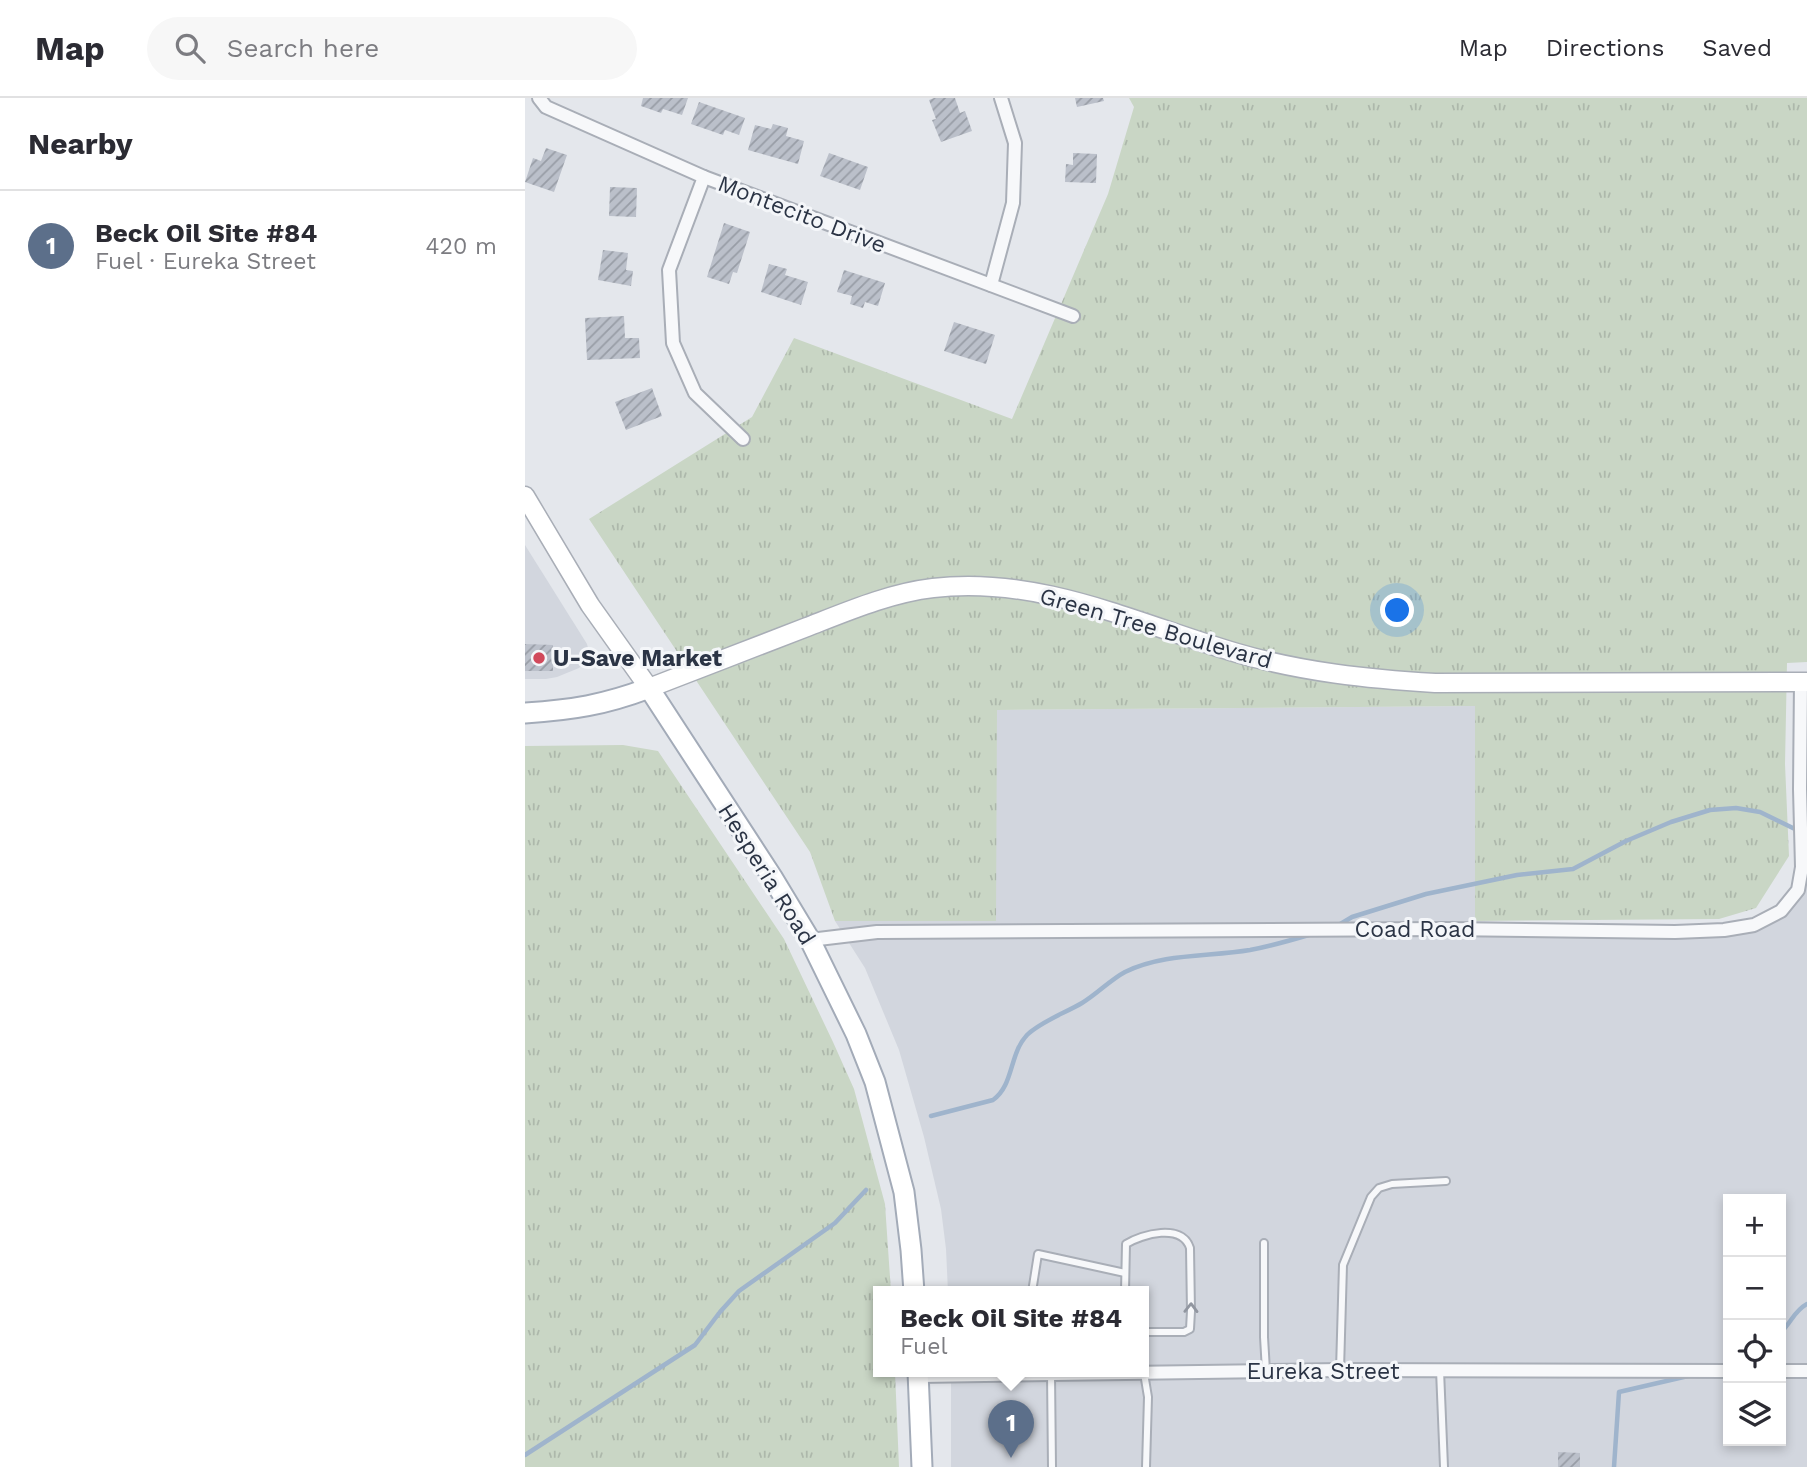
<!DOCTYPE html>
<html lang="en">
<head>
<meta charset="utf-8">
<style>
	body { margin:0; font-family:"Work Sans",sans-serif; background:#f7f7f7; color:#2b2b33 }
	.controls { position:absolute; right:21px; bottom:21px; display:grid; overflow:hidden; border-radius:0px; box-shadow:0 4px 10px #0003 }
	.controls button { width:63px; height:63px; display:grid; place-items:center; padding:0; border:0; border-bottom:2px solid #e1e1e2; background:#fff; color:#2b2b33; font:35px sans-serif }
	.you { position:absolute; left:873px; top:513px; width:24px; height:24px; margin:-18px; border:5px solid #fff; border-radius:50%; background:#1a73e8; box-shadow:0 0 0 10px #1a73e833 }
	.badge { display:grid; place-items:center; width:46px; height:46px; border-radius:50%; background:#d1495b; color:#fff; font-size:23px; font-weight:700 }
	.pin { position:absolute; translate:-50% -58px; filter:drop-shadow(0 2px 4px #0008) }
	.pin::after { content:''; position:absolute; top:37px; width:24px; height:21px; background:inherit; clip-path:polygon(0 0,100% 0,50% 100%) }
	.popup { position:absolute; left:348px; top:1188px; width:276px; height:91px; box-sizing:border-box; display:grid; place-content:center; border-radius:0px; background:#fff; filter:drop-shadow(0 2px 5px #0005); font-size:23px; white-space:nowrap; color:#7c7c81 }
	.popup b { font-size:26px; color:#2b2b33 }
	.popup::after { content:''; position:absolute; left:50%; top:100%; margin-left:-14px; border:14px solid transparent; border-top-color:#fff }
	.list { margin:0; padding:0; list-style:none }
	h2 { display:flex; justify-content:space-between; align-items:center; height:91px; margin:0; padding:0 28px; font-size:30px }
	h2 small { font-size:23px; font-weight:400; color:#7c7c81 }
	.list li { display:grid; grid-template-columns:46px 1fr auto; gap:21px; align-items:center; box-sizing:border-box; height:112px; padding:0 28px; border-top:2px solid #e1e1e2 }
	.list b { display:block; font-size:26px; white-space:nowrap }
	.list p { margin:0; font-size:23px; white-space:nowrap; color:#7c7c81 }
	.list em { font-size:23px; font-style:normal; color:#7c7c81 }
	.icon { flex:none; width:38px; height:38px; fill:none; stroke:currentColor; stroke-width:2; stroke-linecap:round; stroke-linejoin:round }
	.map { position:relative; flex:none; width:1282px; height:1369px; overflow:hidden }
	header { display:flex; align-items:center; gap:42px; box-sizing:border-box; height:98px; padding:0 35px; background:#fff; border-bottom:2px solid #e1e1e2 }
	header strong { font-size:33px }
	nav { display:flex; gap:38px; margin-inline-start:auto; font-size:24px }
	.search { width:490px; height:63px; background:#f7f7f7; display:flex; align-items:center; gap:18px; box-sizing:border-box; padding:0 24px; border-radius:38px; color:#7c7c81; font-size:26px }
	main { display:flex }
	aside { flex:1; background:#fff }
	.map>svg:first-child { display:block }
</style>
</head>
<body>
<header>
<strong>Map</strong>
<div class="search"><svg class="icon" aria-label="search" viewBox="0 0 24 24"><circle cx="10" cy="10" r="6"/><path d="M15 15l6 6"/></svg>Search here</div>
<nav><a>Map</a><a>Directions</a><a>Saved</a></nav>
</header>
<main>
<aside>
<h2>Nearby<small></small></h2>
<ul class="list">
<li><span class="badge" style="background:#5c6f8a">1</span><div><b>Beck Oil Site #84</b><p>Fuel · Eureka Street</p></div><em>420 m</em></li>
</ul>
</aside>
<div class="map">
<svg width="1282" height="1369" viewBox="0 0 1282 1369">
	<defs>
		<pattern id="grass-tufts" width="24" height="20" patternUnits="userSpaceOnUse" patternTransform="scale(1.75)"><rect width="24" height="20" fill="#c9d6c5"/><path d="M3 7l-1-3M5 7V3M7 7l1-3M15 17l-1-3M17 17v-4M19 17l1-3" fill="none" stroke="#adb8ab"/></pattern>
		<pattern id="building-hatch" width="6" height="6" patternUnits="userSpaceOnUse" patternTransform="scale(1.75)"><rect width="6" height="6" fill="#bbc0ca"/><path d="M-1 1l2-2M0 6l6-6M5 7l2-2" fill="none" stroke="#989da6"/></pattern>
	</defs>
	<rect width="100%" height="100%" fill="#e4e7ec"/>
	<g fill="#d2d6de" fill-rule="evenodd">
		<polygon points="0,447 62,546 64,554 63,560 54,570 32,579 21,581 0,581"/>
		<path d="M951,608l-1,215 249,9 30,-5 44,-35 2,-148 7,-19v744h-856v-95h193v-80h-196l-2,-43 -5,-40 -17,-72 -25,-87 -34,-82 -30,-47h161v-211zM1203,1101h53v242h-53z"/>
	</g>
	<g fill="url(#grass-tufts)">
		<polygon points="604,0 1282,0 1282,564 1262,565 1260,666 1264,758 1231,810 1194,821 950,823 950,608 472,612 471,823 310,823 285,754 64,421 227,319 269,240 487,321 583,96 609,9"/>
		<polygon points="98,647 133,653 259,841 308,944 329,991 360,1106 366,1194 353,1194 353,1274 370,1274 374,1369 0,1369 0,648"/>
	</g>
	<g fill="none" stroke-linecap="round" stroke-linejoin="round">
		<g stroke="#9fb4cc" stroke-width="4.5">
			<polyline points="812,828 827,819 901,796 992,777 1048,771 1101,743 1146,724 1185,712 1211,710 1235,714 1274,733"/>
			<path d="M406,1018l62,-16c21,-15 16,-46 34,-65 13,-13 38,-22 55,-32 15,-9 28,-23 43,-31 39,-19 83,-15 125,-22 21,-4 42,-10 62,-16"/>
			<path d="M1256,1234c10,-9 13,-21 26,-28"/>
			<polyline points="0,1357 170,1247 195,1214 214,1193 310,1125 341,1092"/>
			<polyline points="1089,1369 1094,1294 1163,1278"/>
		</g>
	</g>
	<g fill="url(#building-hatch)">
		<polygon points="118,0 163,0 157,17 138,11 136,15 116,8"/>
		<polygon points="409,0 430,0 435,15 440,13 447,33 416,44 407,22 411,21 404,2"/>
		<polygon points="550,0 578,0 579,3 552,9"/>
		<polygon points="174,4 220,20 214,37 200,32 198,37 166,26"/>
		<polygon points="248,26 263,30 261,38 279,43 273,66 223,52 230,27 246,31"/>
		<polygon points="21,50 42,57 29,94 0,84 8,60 16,63"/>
		<polygon points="304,55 343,69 335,92 295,78"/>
		<polygon points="548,55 572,56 571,85 540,84 541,66 548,67"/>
		<polygon points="85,89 112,90 111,119 84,118"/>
		<polygon points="199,125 225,134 212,175 208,174 204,186 182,179"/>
		<polygon points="78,152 103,155 101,172 108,173 106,188 73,182"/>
		<polygon points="244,166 262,171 260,177 283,184 276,207 236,194"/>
		<polygon points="319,172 360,185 353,208 340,204 338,210 325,206 327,198 312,194"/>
		<polygon points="99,218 100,240 114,240 115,260 62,262 60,220"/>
		<polygon points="429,224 470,237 461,266 419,253"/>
		<polygon points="127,290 137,318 101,332 90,304"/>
		<polygon points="0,546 28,547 28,573 0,573"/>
		<polygon points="1033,1354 1055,1355 1055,1369 1033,1369"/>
	</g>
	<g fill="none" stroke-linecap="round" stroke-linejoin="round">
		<defs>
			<g id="lane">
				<polyline points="739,1145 739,1239 741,1273"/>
				<polyline points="507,1194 513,1156 600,1175"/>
				<path d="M600,1194l1,-48c16,-10 56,-21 64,4l1,63 -1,18 -6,3h-40"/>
				<polyline points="815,1272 818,1167 846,1099 854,1090 867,1086 921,1083"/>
				<polyline points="915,1272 919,1369"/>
				<polyline points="619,1275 623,1299 621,1369"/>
				<polyline points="526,1276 527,1369"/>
			</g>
			<g id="street">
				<polyline points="14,0 21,9 179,79 548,218"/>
				<polyline points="179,79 144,172 148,245 170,295 218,341"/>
				<polyline points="466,187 488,105 490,45 476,0"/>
				<polyline points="285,842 352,834 919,831 1150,834 1199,832 1229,827 1256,813 1273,792 1277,769 1275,691 1276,584"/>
				<polyline points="1256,1273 1282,1273"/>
				<polyline points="394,1278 815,1272 1203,1273"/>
			</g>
			<path id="secondary" d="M0,398l65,109 59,83c53,-20 105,-41 158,-61 41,-16 83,-34 126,-39 106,-13 205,36 304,65 65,19 131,26 198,30l372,-1"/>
			<g id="primary">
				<path d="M0,615c47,-3 79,-8 124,-25l123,189 38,63 46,94 19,48 29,110 7,58 3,42"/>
				<polyline points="393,1274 397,1369"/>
			</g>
		</defs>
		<use href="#lane" stroke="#a9aeb7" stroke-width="10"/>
		<use href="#street" stroke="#a9aeb7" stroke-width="16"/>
		<use href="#secondary" stroke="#a9aeb7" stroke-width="21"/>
		<use href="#primary" stroke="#a3abb8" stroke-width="23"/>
		<use href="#lane" stroke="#f7f8fa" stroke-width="6"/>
		<use href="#street" stroke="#f7f8fa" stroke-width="12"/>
		<use href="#secondary" stroke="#fff" stroke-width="18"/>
		<use href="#primary" stroke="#fff" stroke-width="19"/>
	</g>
	<defs><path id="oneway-chevron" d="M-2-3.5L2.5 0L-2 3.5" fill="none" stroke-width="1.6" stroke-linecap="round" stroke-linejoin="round" transform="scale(1.75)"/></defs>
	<use stroke="#9196a0" href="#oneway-chevron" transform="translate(666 1210) rotate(-89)"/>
	<circle fill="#d1495b" stroke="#f4f6f9" stroke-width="2.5" cx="14" cy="560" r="7"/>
	<g text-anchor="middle" stroke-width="6" stroke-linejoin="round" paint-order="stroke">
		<g font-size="23" fill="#2b3445" stroke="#f4f6f9">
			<text transform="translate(277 116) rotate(21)" y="8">Montecito Drive</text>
			<text transform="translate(631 530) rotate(16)" y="8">Green Tree Boulevard</text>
			<text transform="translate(242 776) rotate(58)" y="8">Hesperia Road</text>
			<text x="890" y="839">Coad Road</text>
			<text x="798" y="1281">Eureka Street</text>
		</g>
		<g font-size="23" font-weight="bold" fill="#2b3445" stroke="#f4f6f9" text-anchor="start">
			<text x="28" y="568">U-Save Market</text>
		</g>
	</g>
</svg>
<div class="controls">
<button>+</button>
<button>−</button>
<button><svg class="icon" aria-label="locate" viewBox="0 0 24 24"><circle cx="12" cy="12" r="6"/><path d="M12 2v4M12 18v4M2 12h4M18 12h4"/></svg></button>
<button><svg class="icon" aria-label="layers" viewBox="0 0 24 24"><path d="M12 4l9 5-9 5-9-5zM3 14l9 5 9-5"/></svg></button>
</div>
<div class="you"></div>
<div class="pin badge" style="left:486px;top:1360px;background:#5c6f8a">1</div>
<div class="popup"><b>Beck Oil Site #84</b>Fuel</div>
</div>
</main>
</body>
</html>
